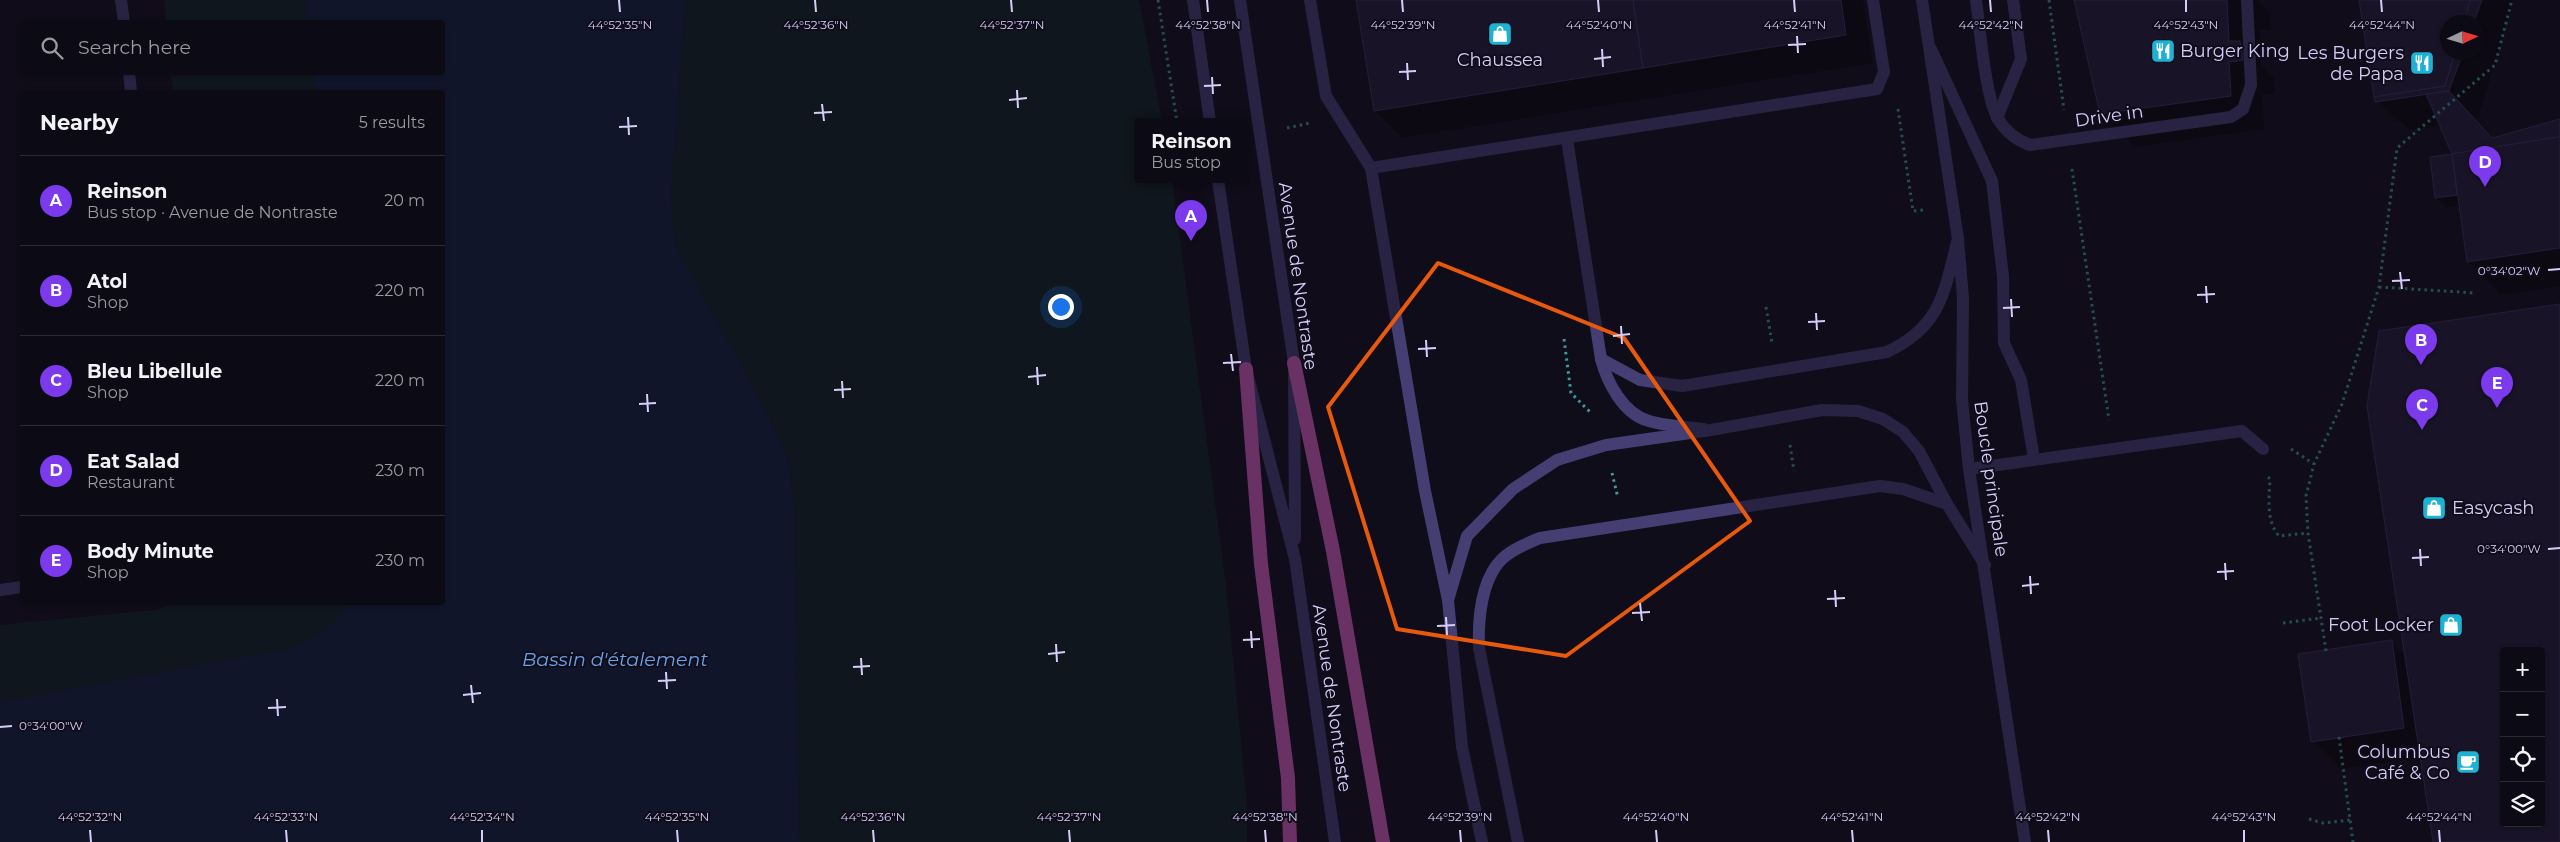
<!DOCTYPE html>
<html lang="en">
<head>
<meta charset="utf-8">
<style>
	body { margin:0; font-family:Montserrat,sans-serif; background:#1a1822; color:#f1f3f6 }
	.controls { position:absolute; right:15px; bottom:15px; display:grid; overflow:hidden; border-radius:5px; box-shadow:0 1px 4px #0004 }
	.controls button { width:45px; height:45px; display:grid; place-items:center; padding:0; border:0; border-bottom:1px solid #2c2b34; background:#0c0a14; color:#f1f3f6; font:25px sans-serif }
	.compass { position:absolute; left:2440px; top:15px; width:45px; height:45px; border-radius:50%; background:#0c0a14; box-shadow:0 1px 4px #0004; rotate:86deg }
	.you { position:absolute; left:1060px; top:306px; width:18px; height:18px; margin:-12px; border:4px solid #fff; border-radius:50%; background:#1a73e8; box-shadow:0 0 0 8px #1a73e833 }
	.badge { display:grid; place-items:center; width:32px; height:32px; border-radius:50%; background:#7c3aed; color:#fff; font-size:16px; font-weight:700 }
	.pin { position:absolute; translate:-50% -41px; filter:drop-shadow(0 1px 2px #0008) }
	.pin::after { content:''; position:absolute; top:26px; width:18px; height:15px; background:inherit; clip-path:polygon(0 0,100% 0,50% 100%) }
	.popup { position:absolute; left:1134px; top:118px; width:115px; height:65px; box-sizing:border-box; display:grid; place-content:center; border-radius:5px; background:#0c0a14; filter:drop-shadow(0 1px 4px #0005); font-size:16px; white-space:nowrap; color:#9a9aa0 }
	.popup b { font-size:19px; color:#f1f3f6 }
	.popup::after { content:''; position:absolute; left:50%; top:100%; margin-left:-10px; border:10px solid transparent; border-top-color:#0c0a14 }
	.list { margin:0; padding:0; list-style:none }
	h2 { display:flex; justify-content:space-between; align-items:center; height:65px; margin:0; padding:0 20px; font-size:21px }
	h2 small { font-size:16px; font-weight:400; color:#9a9aa0 }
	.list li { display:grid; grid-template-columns:32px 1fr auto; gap:15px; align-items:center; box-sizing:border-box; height:90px; padding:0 20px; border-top:1px solid #2c2b34 }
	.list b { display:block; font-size:19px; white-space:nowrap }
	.list p { margin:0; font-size:16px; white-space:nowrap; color:#9a9aa0 }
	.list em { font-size:16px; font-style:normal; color:#9a9aa0 }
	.icon { flex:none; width:28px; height:28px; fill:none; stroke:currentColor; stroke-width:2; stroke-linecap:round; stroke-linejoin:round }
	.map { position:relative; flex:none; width:2560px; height:842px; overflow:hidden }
	.search { position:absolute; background:#0c0a14; box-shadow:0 1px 4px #0004; left:20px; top:20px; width:425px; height:55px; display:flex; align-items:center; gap:12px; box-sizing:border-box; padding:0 18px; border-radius:5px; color:#9a9aa0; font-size:19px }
	.panel { position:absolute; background:#0c0a14; box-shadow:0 1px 4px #0004; left:20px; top:90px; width:425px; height:515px; border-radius:5px }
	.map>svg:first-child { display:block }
</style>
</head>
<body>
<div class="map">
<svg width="2560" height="842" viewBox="0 0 2560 842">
	<rect width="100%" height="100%" fill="#100d1a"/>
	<g fill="#112223">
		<polygon points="164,0 306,0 308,22 166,22"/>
		<polygon points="685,0 1139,0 1162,122 1137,122 1137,180 1172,180 1226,586 1247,806 1247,842 799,842 794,505 788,459 771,420 675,245 671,194"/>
		<polygon points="171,73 314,73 316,92 173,92"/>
		<path d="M176,603h173c-18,27 -33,35 -63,46l-286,53v-77l154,-15z"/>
	</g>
	<path fill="#13203d" d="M306,0h379l-14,194 4,51 96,175 17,39 6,46 5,337h-799v-140l286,-53c30,-11 45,-20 63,-46l93,-1v-510h-126l-2,-19 128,-1v-50h-134z"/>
	<g fill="#0007" fill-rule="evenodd">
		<polygon points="1357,0 1863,0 1873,63 1402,138 1375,110"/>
		<polygon points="2075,0 2258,0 2269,12 2271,30 2260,30 2261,65 2273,76 2275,93 2262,95 2264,129 2135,147 2101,114"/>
		<path d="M2361,0h152l-35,119h-2l17,19 67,-17v165l-59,9 -33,-34 -8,-55 -14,2 -10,-10 -5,-40 23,-3 -13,-30 -32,5 -9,-9h-4l-20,-20zM2448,22h30v30h-30z"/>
		<path d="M2560,305v537h-127l-12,-85 -81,12 -28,-28 79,-99 15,14zM2504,651h37v172h-37z"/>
	</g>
	<g fill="#241c38" stroke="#3f3161" fill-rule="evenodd">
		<polygon points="1356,0 1633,0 1643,68 1374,111"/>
		<polygon points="1633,0 1841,0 1846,35 1643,68"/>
		<polygon points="2074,0 2227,0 2229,41 2240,41 2243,60 2229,62 2231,96 2100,114"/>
		<polygon points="2359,0 2470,0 2464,22 2448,22 2448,52 2455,52 2445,86 2374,97"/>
		<polygon points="2470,0 2482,0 2474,22 2464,22"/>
		<polygon points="2455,52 2463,52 2449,91 2375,102 2374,97 2445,86"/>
		<polygon points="2449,91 2492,138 2560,119 2560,137 2452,154 2426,94"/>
		<polygon points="2557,137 2560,137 2560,248 2467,262 2452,154"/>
		<polygon points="2452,154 2457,195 2435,198 2430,157"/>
		<path d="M2560,304v538h-127l-66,-436 12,-75zM2504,651h37v172h-37z"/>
		<polygon points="2392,640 2404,728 2311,742 2298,654"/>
	</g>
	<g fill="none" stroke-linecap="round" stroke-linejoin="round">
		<g stroke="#3c9b9d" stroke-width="3" stroke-dasharray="2.5 4" stroke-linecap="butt">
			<polyline points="1158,0 1177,122"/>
			<polyline points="2049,0 2064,110"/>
			<polyline points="1898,109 1913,211 1924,210"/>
			<polyline points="1287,128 1310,123"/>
			<polyline points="2072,169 2109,420"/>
			<polyline points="2379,287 2475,293"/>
			<polyline points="1766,307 1772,343"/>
			<polyline points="1564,339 1571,393 1592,414"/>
			<polyline points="1790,445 1794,471"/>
			<polyline points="2291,449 2314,464"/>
			<polyline points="1612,473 1618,498"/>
			<path d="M2268,477l2,2c-1,19 -4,42 9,57l29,-3"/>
			<polyline points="2283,623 2321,618"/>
			<polyline points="2326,651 2308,533 2306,496 2314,464 2342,404 2379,287 2397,148 2495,65 2512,0"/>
			<polyline points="2339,737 2353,842"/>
			<polyline points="2309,819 2323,823 2350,820"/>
		</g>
		<g stroke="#453e73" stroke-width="12">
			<polyline points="121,0 124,22"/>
			<polyline points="1310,0 1326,96 1371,168 1425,491 1448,600"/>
			<path d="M1976,0c4,28 9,96 22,119 8,13 18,21 32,26l201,-28 12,-8 8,-24 -4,-85"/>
			<polyline points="1931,49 1992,181 2003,276 2004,343 2021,380 2034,459"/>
			<polyline points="129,72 131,92"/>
			<polyline points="1997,118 2021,59 2013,0"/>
			<path d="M1567,139l34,220c6,23 22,55 48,62 17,5 37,6 55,8"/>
			<polyline points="1371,168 1877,89 1884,72 1873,0"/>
			<path d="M1601,359l39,21 42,6 205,-34c53,-25 57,-58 70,-110"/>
			<polyline points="1969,469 2242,431 2263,449"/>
			<polyline points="0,590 22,587"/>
			<path d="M1518,842l-39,-194c-1,-28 2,-68 23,-89 10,-10 26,-16 38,-21l340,-52 23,3 44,15"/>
		</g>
		<g stroke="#453e73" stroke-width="12">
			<polyline points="1922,0 1958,239 1963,298 1962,399 1969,469 2025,842"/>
			<polyline points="1482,842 1462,747 1448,600 1467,536 1513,489 1557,460 1606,445 1711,430 1822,410 1858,411 1883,419 1903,432 1919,451 1947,504 1985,565"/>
		</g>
		<g stroke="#453e73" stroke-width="12">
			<polyline points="1193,0 1210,122"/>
			<polyline points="1240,0 1294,363 1295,539"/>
			<polyline points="1218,180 1246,369 1295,559 1335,842"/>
		</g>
		<g stroke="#d65ebe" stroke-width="14">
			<polyline points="1294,363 1333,551 1383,842"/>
			<polyline points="1246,369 1261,564 1288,778 1290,842"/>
		</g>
	</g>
	<path d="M0 0H2560V842H0ZM1438,263l186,75 126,183 -184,135 -169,-27 -69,-222z" fill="#100d1a" fill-opacity=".55" fill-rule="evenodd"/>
	<path fill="none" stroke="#e8590c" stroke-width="4" stroke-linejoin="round" d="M1438,263l186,75 126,183 -184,135 -169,-27 -69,-222z"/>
	<path fill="none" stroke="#d6cdf8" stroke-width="2" d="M619,0l1,12M815,0l1,12M1011,0l1,12M1207,0l1,12M1402,0l1,12M1598,0l1,12M1794,0l1,12M1990,0l1,12M2186,0v12M2381,0l1,12M1797,36l1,17M1788,45l18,-1M1602,49l1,18M1594,59l17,-2M1407,63l1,17M1399,72l17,-1M1212,77l1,17M1204,86l17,-1M1017,90l1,18M1009,100l18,-2M822,104l2,17M814,113l18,-1M628,117l1,18M619,127l18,-1M2548,270l12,-1M2400,272l2,17M2392,281l18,-1M2206,286l1,17M2197,295l18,-1M2011,299l1,18M2003,308l17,-1M1816,313l1,17M1808,322l17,-1M1621,326l1,18M1613,336l17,-2M1426,340l1,17M1418,349l18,-1M1231,354l2,17M1223,363l18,-1M1037,367l1,18M1028,377l18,-2M842,381l1,17M834,390l17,-1M647,394l1,18M639,404l17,-1M2420,549l1,17M2548,549l12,-1M2412,558l17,-1M2225,563l1,17M2217,572l17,-1M2030,576l1,18M2022,586l17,-2M1835,590l1,17M1827,599l18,-1M1640,603l2,18M1632,613l18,-1M1446,617l1,18M1437,626l18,-1M1251,631l1,17M1243,640l17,-1M1056,644l1,18M1048,654l17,-2M861,658l1,17M853,667l17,-1M666,672l1,17M658,681l18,-1M471,685l2,18M463,695l18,-2M277,699l1,17M268,708l18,-1M0,727l12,-1M90,830l1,12M286,830l1,12M482,830v12M677,830l1,12M873,830l1,12M1069,830l1,12M1265,830l1,12M1460,830l1,12M1656,830l1,12M1852,830l1,12M2048,830l1,12M2244,830v12M2439,830l1,12"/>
	<defs>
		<symbol id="shop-square" viewBox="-11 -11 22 22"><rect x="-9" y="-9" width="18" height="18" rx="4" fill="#1db2d4" stroke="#100d1a"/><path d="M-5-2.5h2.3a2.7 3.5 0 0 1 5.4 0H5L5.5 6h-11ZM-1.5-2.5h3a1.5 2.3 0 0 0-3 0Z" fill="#fff"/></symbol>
		<symbol id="restaurant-square" viewBox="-11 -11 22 22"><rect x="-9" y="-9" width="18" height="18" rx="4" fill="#1db2d4" stroke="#100d1a"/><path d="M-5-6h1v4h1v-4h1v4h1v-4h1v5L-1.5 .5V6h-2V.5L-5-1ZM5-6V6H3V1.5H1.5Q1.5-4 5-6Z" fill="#fff"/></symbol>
		<symbol id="cafe-square" viewBox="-11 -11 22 22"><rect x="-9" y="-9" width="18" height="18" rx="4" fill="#1db2d4" stroke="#100d1a"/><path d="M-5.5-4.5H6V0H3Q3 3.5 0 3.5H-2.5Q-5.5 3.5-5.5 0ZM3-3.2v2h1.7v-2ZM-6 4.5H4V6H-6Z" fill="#fff"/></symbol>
	</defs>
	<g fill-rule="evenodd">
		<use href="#shop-square" x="1486" y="20" width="28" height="28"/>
		<use href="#restaurant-square" x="2149" y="37" width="28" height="28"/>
		<use href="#restaurant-square" x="2408" y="49" width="28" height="28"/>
		<use href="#shop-square" x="2420" y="494" width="28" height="28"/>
		<use href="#shop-square" x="2437" y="611" width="28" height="28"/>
		<use href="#cafe-square" x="2454" y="748" width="28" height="28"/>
	</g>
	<g text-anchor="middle" stroke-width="4" stroke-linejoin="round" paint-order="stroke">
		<g font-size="18" fill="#d6cdf8" stroke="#100d1a" text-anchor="end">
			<text x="2180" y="57" text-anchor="start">Burger King</text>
			<text x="2404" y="59">Les Burgers<tspan x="2404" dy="21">de Papa</tspan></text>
			<text x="1500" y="66" text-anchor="middle">Chaussea</text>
			<text x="2452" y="514" text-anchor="start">Easycash</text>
			<text x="2434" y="631">Foot Locker</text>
			<text x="2450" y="758">Columbus<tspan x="2450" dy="21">Café &amp; Co</tspan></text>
		</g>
		<g font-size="18" fill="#d6cdf8" stroke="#100d1a">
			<text transform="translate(2109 116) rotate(-8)" y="6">Drive in</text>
			<text transform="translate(1298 276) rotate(82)" y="6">Avenue de Nontraste</text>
			<text transform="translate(1991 479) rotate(82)" y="6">Boucle principale</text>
			<text transform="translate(1332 698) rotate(82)" y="6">Avenue de Nontraste</text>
		</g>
		<g font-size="19" font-style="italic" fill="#69a3ea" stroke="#100d1a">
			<text x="615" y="666">Bassin d'étalement</text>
		</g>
	</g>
	<g font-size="12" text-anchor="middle" fill="#d6cdf8" stroke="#100d1a" stroke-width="4" stroke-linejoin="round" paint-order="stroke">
		<text x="620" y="29">44°52'35"N</text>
		<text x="816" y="29">44°52'36"N</text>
		<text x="1012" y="29">44°52'37"N</text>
		<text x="1208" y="29">44°52'38"N</text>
		<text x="1403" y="29">44°52'39"N</text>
		<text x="1599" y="29">44°52'40"N</text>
		<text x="1795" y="29">44°52'41"N</text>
		<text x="1991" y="29">44°52'42"N</text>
		<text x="2186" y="29">44°52'43"N</text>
		<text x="2382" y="29">44°52'44"N</text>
		<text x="2509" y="275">0°34'02"W</text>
		<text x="2509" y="553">0°34'00"W</text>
		<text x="51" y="730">0°34'00"W</text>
		<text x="90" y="821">44°52'32"N</text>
		<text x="286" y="821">44°52'33"N</text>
		<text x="482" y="821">44°52'34"N</text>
		<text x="677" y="821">44°52'35"N</text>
		<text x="873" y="821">44°52'36"N</text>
		<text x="1069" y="821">44°52'37"N</text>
		<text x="1265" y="821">44°52'38"N</text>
		<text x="1460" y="821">44°52'39"N</text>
		<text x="1656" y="821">44°52'40"N</text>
		<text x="1852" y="821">44°52'41"N</text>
		<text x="2048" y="821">44°52'42"N</text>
		<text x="2244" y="821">44°52'43"N</text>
		<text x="2439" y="821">44°52'44"N</text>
	</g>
</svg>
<div class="controls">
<button>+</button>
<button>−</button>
<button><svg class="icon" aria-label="locate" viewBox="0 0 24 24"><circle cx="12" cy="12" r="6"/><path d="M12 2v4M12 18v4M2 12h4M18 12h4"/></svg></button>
<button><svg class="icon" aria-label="layers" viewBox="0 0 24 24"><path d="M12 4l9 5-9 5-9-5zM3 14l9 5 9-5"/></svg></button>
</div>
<svg class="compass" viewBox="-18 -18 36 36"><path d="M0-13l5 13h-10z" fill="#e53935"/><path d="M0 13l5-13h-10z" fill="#9a9aa0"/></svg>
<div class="you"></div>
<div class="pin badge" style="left:1191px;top:241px">A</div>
<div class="popup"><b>Reinson</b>Bus stop</div>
<div class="pin badge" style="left:2421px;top:365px">B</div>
<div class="pin badge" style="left:2422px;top:430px">C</div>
<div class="pin badge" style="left:2485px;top:187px">D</div>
<div class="pin badge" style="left:2497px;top:408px">E</div>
<div class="search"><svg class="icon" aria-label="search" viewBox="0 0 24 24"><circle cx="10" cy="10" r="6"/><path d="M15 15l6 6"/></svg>Search here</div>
<section class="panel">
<h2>Nearby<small>5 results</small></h2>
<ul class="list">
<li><span class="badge">A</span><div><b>Reinson</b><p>Bus stop · Avenue de Nontraste</p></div><em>20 m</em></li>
<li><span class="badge">B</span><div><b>Atol</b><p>Shop</p></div><em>220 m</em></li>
<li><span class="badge">C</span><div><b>Bleu Libellule</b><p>Shop</p></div><em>220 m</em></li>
<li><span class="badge">D</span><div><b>Eat Salad</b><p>Restaurant</p></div><em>230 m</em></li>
<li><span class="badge">E</span><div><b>Body Minute</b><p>Shop</p></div><em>230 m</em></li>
</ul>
</section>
</div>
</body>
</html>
